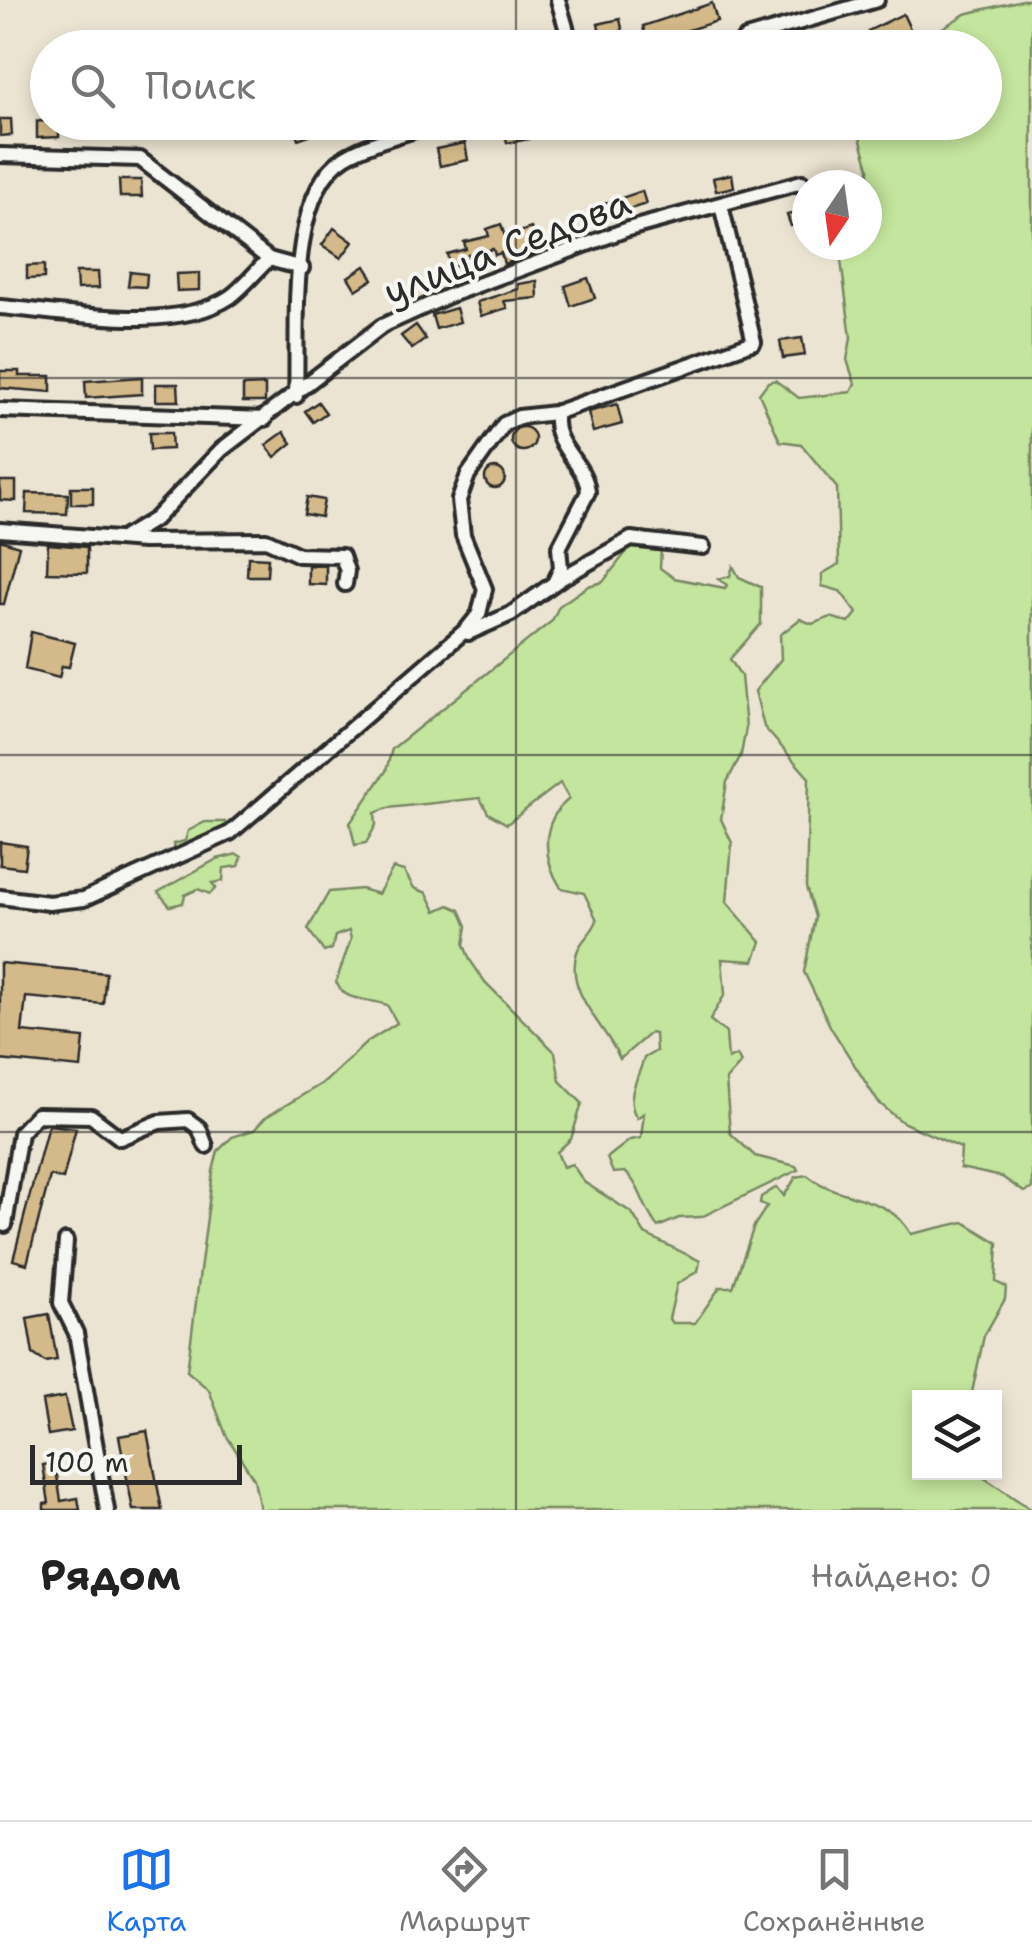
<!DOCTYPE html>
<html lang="ru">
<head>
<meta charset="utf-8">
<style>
	body { margin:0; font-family:"Shantell Sans",sans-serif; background:#f2f2f2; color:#222 }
	.controls { position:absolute; right:30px; bottom:30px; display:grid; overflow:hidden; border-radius:0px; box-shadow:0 5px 15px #0003 }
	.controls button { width:90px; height:90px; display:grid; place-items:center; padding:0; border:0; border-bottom:2px solid #e0e0e0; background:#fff; color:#222; font:50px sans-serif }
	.compass { position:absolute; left:792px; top:170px; width:90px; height:90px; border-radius:50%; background:#fff; box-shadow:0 5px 15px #0003; rotate:193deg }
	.scale { position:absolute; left:30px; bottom:25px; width:212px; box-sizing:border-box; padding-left:10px; border:5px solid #2b2b2b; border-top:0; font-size:28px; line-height:35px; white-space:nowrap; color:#2b2b2b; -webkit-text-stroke:8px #f6f6f2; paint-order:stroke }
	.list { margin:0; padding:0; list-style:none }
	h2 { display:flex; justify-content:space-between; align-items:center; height:130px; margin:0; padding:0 40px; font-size:42px }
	h2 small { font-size:32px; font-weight:400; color:#767676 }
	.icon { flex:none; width:55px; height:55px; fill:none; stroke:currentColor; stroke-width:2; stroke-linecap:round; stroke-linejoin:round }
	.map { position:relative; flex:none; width:1032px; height:1510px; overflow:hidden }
	.search { position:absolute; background:#fff; box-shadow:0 5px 15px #0003; left:30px; right:30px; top:30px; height:110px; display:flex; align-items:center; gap:25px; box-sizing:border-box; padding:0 35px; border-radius:55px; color:#767676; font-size:38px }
	.sheet { height:310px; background:#fff }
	nav { display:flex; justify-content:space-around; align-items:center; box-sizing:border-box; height:140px; border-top:2px solid #e0e0e0; background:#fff; font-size:28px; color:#767676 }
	nav a { display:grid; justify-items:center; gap:5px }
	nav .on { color:#1a73e8 }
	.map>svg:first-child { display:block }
</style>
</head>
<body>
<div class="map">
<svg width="1032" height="1510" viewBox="0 0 1032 1510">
	<rect width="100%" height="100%" fill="#ece4d3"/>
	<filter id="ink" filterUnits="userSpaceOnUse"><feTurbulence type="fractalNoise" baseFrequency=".01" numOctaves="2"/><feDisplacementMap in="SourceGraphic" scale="20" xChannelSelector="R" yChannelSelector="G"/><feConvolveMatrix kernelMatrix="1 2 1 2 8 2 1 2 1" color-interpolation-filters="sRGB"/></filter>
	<g filter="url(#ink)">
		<g fill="#c4e59d" stroke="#788864" stroke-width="2.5">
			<polygon points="1022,0 1032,0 1032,1189 1024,1192 1002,1177 960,1168 961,1148 902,1122 878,1102 831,1028 804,972 815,917 806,887 809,778 764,727 755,691 781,659 780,635 800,619 812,624 831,617 849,623 857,613 840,591 822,586 822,574 839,564 837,488 801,444 780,441 759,394 768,382 775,380 799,398 851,392 855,384 847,360 851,338 839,245 867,245 869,168 860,137 866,123 984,122 984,48 912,47 965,14"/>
			<path d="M634,542l27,5 -1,21 14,10 51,10 2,-3 -9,-6 12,-3 3,-10 6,11 22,10v37l-31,35 11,17 5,52 -5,27 -14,27 -6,37 11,24 -5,59 34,40 -7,19 -32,-2 3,35 -15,26 16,13 2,26 9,-4 4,8 -15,17 4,53 25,23 41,10 2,4 -97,47 -22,1 -21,9c-15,-17 -17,-42 -33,-55l-12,1 -6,-15 23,-18 11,-2 3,-25 -7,5c-13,-19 1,-39 7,-60l12,-7 -1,-17 -5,-1 -30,26c-14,-33 -56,-66 -43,-107 5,-14 16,-19 20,-32l-13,-27 -23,-5c-19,-30 -21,-66 8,-89l-9,-16 -53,41 -19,-11 -8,-15 -92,10 -13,5 1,12 -10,18 -11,2 -5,-22 36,-52 6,-22 160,-128 7,-15 29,-20 15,-4z"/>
			<polygon points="205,822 225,822 226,831 204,840 201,837 174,852 173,844 185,841 188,831"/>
			<polygon points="237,854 242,857 239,866 224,868 223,881 212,883 216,888 210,894 198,889 185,895 183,903 170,906 158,892 217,859"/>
			<path d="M393,868l11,3 10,17 13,5 9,18 13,-6 11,5 7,16 -3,19 6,15 15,22 70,70 5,29 22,22 -11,36 -14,13 6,15 9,-3 12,18 48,31 13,21 55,27 -2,10 -21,13 -8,35 3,4h23l25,-36h13l21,-61 13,-20 -7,-3 1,-6 16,-10 7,9 12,-19 11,-2c33,27 81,18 104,59l53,-12 34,21 -2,39 10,5 -1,12 -21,37 -13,61 -51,1v74l57,1 55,37h-772l-6,-31 -28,-44 -17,-45 -22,-19 26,-200 5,-20 14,-14 22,-7 12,-13 60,-36 41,-39 30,-19 -10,-18c-20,-8 -41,-1 -51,-23l15,-43 -2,-8 -14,5 -3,13 -8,3 -16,-23 21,-37 32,-3 17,5z"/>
		</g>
		<g fill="#d4ba8a" stroke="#2b2b2b" stroke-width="2.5">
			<polygon points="712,3 717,21 647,43 643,26"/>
			<polygon points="903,14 911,31 876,48 868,31"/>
			<polygon points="620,19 626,48 603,48 598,24"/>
			<polygon points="0,119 11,119 12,135 0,136"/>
			<polygon points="37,121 59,122 59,137 37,138"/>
			<polygon points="293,122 340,122 340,124 298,139"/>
			<polygon points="526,123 529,139 507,143 504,127"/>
			<polygon points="465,143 468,160 440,166 436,149"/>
			<polygon points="732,174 734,187 716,191 713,178"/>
			<polygon points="119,180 141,180 142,197 120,197"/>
			<polygon points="642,191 646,204 593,221 589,209"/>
			<polygon points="804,210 807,221 791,226 787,215"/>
			<polygon points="501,224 505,237 531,228 538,252 504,264 501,253 495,255 493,249 468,255 470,263 450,267 447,254 466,249 464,242 489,236 487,229"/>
			<polygon points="334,228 353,242 341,258 322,245"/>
			<polygon points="44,265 44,278 27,279 27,266"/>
			<polygon points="365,266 373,279 356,290 348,277"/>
			<polygon points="76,272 98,272 99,288 77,289"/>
			<polygon points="130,272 147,274 146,287 128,286"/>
			<polygon points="199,273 199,290 177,291 176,274"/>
			<polygon points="588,278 595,298 571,306 565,286"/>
			<polygon points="537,281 538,298 504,301 507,308 481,316 477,302 518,289 518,284"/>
			<polygon points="456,308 460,322 436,329 432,315"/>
			<polygon points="416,325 426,339 412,349 401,336"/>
			<polygon points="802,338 805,355 783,358 780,341"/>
			<polygon points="0,371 19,371 19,376 51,376 51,392 0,388"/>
			<polygon points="142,377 142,394 86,398 85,381"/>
			<polygon points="156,384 178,384 179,401 156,401"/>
			<polygon points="265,385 265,402 243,402 243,386"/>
			<polygon points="318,402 326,413 313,422 305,411"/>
			<polygon points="617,404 622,424 593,432 588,412"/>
			<circle cx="523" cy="439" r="12"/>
			<polygon points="284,432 292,443 275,457 266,445"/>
			<polygon points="149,433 171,433 172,449 150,450"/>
			<circle cx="495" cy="478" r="10"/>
			<polygon points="0,481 16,481 16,501 0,500"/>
			<rect x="71" y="487" width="22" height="17"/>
			<polygon points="27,493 68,494 67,514 26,513"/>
			<polygon points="307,497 324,500 321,517 304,514"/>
			<polygon points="0,540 19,546 4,604 0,604"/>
			<polygon points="48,544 87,547 87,573 47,572"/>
			<polygon points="248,557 268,558 267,576 247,576"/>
			<polygon points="308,565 326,566 326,585 308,584"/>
			<polygon points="31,632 75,643 69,667 62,666 59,678 25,669"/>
			<polygon points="0,842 27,846 24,868 0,865"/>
			<polygon points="0,963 106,973 103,1004 26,997 22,1032 84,1038 81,1068 0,1060"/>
			<polygon points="48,1125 76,1128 63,1179 50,1176 27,1264 13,1260"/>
			<polygon points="49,1314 57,1360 45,1362 33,1354 27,1318"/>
			<polygon points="65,1397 72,1431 48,1435 42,1401"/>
			<polygon points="147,1431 162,1510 133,1510 119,1436"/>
			<polygon points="55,1463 61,1501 78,1498 80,1510 44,1510 44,1504 49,1503 43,1465"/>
		</g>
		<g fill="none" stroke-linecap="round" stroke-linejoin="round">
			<defs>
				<g id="street">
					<polyline points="558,0 572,48"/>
					<polyline points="735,48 746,38 877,0"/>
					<polyline points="0,155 140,159 269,259 302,268"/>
					<path d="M0,307c64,5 175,27 230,-10 14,-10 26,-26 39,-38"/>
					<path d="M296,396c3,-65 -11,-201 49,-239 26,-16 65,-24 94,-35"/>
					<polyline points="0,410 265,419"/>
					<polyline points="0,530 143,541 266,540 299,555 342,556 347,571 345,584"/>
					<polyline points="125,537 155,519 221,450 382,326 448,296 628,229 802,182"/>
					<path d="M555,581l6,-13 -2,-20 29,-56c-2,-30 -39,-47 -31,-80"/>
					<polyline points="468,633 511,614 560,579 631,539 703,547"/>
					<polyline points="0,897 49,903 84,899 230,833 467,629 479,614 485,589 463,535 459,500 468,475 504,424 519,417 555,413 754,342 721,205"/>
					<polyline points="5,1225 20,1133 37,1115 91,1116 120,1138 159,1122 188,1120 199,1128 206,1146"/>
					<polyline points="66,1241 61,1303 76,1333 107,1510"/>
				</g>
			</defs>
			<use href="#street" stroke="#2b2b2b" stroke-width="20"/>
			<use href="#street" stroke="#f6f6f2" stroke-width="12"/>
		</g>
	</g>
	<path fill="none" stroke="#2b2b2b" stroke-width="2.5" stroke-opacity="0.55" d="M516,0v48M516,122v1388M0,378h1032M0,755h1032M0,1132h1032"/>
	<g text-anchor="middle" stroke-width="8" stroke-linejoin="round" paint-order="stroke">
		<g font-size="38" fill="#2b2b2b" stroke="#f6f6f2">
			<text transform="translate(507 247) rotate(-21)" y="13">улица Седова</text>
		</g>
	</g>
</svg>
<div class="controls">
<button><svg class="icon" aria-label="layers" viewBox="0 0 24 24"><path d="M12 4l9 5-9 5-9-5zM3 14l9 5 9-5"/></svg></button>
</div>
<svg class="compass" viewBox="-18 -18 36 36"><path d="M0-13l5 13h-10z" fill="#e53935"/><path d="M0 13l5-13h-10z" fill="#767676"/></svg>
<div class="scale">100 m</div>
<div class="search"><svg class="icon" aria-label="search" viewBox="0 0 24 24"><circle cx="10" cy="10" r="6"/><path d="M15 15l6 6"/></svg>Поиск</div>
</div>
<section class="sheet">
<h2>Рядом<small>Найдено: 0</small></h2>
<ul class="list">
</ul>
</section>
<nav>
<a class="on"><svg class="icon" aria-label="map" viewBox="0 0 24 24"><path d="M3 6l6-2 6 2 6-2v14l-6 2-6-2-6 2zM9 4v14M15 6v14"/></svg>Карта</a>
<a><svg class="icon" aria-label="directions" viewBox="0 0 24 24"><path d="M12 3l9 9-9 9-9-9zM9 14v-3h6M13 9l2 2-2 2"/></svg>Маршрут</a>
<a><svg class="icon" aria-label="saved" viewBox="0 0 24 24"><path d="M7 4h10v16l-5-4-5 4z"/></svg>Сохранённые</a>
</nav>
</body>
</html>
